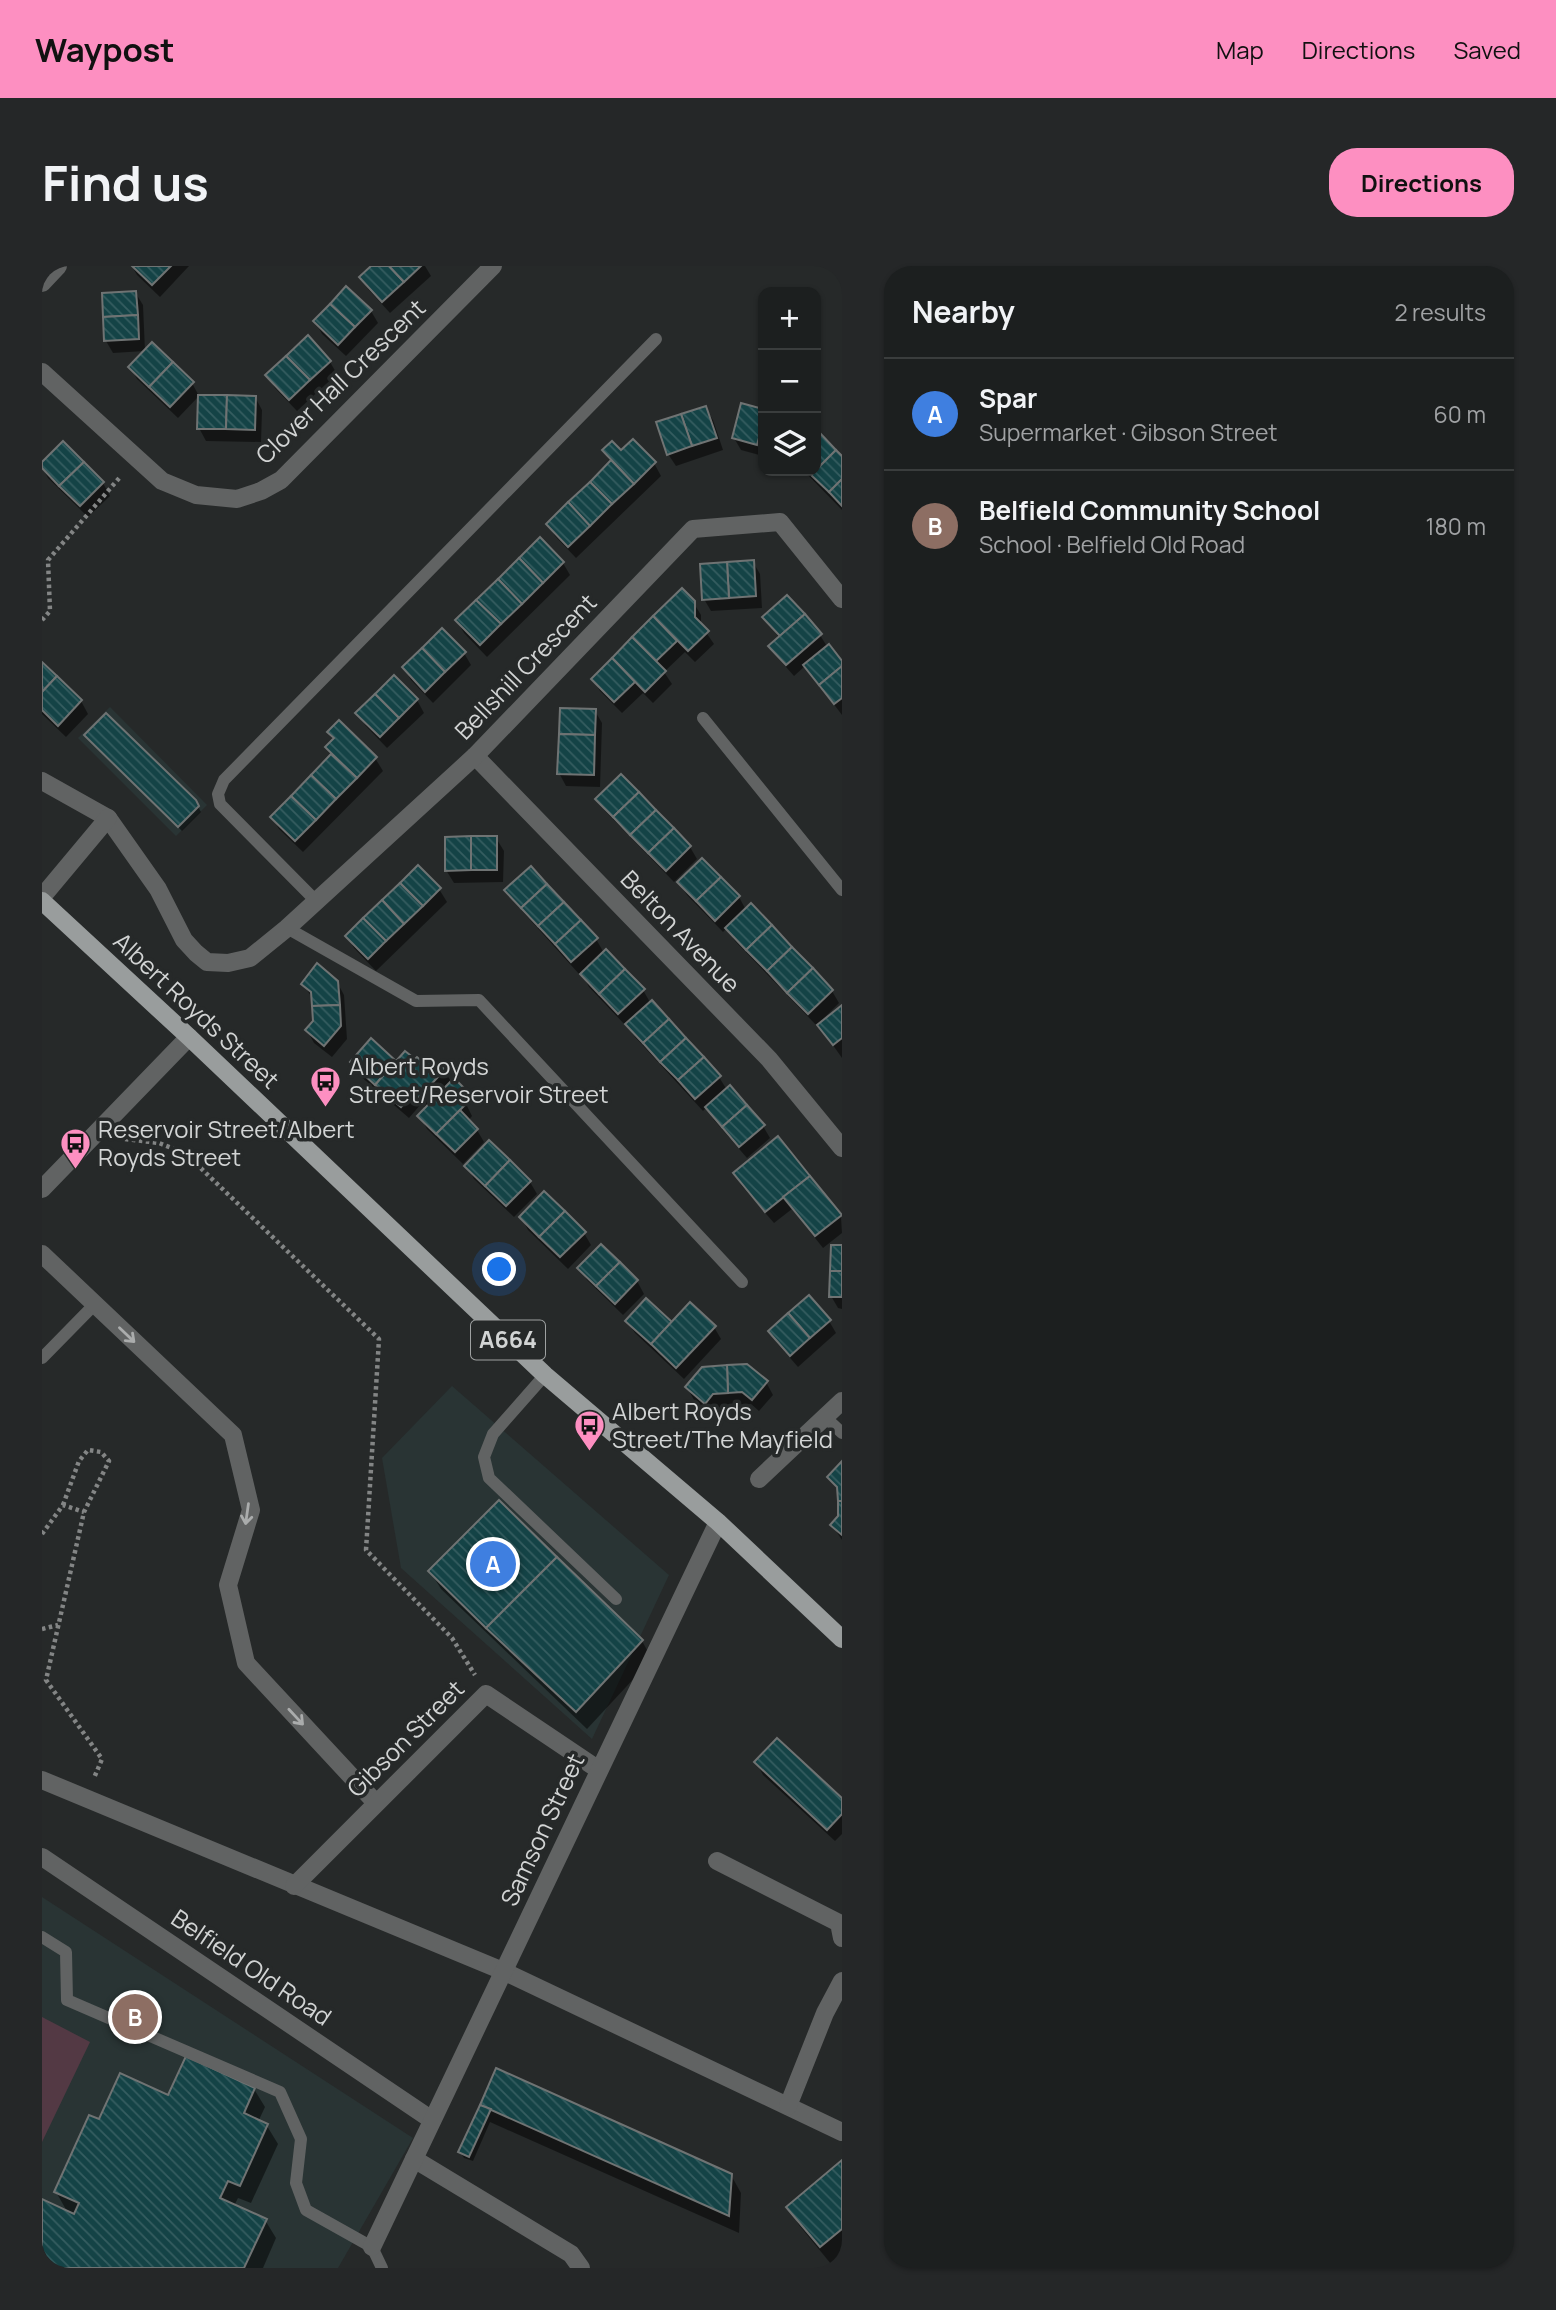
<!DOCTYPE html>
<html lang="en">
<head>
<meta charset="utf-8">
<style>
	body { margin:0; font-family:Manrope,sans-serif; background:#252728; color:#f1f3f6 }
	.controls { position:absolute; right:21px; top:21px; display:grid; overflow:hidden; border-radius:14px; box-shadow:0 2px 5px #0004 }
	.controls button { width:63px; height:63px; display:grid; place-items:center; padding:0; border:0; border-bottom:2px solid #3a3d3d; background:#1c1f1f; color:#f1f3f6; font:35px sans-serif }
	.you { position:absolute; left:458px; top:1004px; width:24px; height:24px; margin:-18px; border:5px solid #fff; border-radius:50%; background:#1a73e8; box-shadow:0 0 0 10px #1a73e833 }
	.badge { display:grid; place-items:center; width:46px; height:46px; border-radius:50%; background:#fd8fc1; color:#fff; font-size:23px; font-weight:700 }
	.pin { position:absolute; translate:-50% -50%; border:4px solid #fff; box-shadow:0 2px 7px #0006 }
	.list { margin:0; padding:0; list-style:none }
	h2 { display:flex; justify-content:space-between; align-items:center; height:91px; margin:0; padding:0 28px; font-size:30px }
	h2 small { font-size:23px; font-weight:400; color:#a0a2a4 }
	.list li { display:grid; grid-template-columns:46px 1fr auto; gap:21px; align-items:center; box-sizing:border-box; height:112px; padding:0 28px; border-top:2px solid #3a3d3d }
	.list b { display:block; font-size:26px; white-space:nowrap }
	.list p { margin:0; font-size:23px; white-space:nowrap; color:#a0a2a4 }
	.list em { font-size:23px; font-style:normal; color:#a0a2a4 }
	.icon { flex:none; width:38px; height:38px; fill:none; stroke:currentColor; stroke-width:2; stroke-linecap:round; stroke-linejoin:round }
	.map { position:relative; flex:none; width:800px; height:2002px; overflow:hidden; border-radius:28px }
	header { display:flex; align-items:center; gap:42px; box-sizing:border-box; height:98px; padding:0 35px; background:#fd8fc1; color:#111 }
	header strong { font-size:33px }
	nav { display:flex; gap:38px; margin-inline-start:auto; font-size:24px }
	.intro { display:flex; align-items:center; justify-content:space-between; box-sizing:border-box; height:168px; padding:0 42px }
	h1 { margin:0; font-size:49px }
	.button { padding:18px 32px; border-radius:28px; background:#fd8fc1; color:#111; font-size:24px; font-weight:700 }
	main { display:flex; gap:42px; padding:0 42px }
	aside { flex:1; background:#1c1f1f; border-radius:28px; box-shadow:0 2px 5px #0004 }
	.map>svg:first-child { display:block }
</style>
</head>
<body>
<header>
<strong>Waypost</strong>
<nav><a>Map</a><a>Directions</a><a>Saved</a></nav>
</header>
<div class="intro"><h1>Find us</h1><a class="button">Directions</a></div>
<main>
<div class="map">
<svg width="800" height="2002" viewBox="0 0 800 2002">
	<defs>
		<pattern id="building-back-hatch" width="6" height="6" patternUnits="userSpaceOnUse" patternTransform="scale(1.75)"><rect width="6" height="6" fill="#144346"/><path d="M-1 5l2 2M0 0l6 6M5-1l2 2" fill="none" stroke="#355d60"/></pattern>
	</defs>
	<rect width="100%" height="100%" fill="#262929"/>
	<g fill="#293434">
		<polygon points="68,441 165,539 134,570 36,472"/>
		<polygon points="410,1120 627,1309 550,1473 359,1302 340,1192"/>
		<polygon points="0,1631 371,1872 296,2002 0,2002"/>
	</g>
	<polygon fill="#533944" points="0,1751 48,1776 0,1876"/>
	<g fill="#0007">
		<polygon points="90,0 147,0 118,31 95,9"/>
		<polygon points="331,0 383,0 389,10 348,47 326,23 319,11"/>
		<polygon points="93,26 101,39 103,85 71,87 64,75"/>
		<polygon points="329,45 336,57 304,90 280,68 273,55"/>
		<polygon points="288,96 295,108 255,145 233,122 225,109"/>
		<polygon points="88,101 150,117 157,130 136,152 95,113"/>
		<polygon points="213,131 220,144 219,176 164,175 157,162"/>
		<polygon points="701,139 721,145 721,190 699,184 692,172"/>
		<polygon points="663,142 671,154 681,184 634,200 626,188"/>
		<polygon points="777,169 800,193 800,244 762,205 774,205 774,172"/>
		<polygon points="21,178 61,217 68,230 46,251 6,212 0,201"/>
		<polygon points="562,185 612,197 619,210 534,292 513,270 506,258 569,197"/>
		<polygon points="711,296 718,308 720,342 669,345 662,333"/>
		<polygon points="521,297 528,309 445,391 422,367 415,355"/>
		<polygon points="640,325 651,336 659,349 659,359 672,378 653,396 643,386 622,406 630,418 611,437 601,427 580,447 558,425 551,413"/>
		<polygon points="722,351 778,369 786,382 800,397 800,449 763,400 752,410 736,392 729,380 738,373"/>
		<polygon points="422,387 429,399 391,437 369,414 362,402"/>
		<polygon points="0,398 39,435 46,448 24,471 0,448"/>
		<polygon points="375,434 382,447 345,482 323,459 316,447"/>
		<polygon points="553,445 560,457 558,521 524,520 517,507"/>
		<polygon points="287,466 333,492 341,505 261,586 237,563 230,551 290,490 285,482 292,474"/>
		<polygon points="45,469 153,535 159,546 140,565"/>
		<polygon points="579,510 648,581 655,593 632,616 563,545 555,533"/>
		<polygon points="454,572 462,585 461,616 412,617 404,604"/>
		<polygon points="637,617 697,631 704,644 709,640 790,725 797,737 781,753 783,755 800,741 800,792 776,758 774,759 693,675 685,662 681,666 645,629"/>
		<polygon points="397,623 405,636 334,705 312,682 305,670"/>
		<polygon points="465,624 554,673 562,687 601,724 609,738 677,811 685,824 721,860 728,872 705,892 672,854 665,841 661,845 593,771 585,758 584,760 547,721 539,706 537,708 472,636"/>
		<polygon points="295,716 302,729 305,773 290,791 272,777 265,764 272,755 271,733 261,718"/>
		<polygon points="329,775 354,797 402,804 410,817 421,824 428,836 425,840 430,850 426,855 435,864 442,876 421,898 385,863 378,850 385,843 379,838 367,852 317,809 310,796"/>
		<polygon points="425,900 488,916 495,928 472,951 432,913"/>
		<polygon points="693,908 799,950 800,967 781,982 750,943 732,957 700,920"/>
		<polygon points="479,951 542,967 549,979 526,1003 486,964"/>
		<polygon points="559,980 595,1015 602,1028 581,1049 545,1014 538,1002"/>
		<polygon points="800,981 800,1043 796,1042 789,1030"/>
		<polygon points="585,1055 672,1061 679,1073 642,1113 593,1067"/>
		<polygon points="787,1055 794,1067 756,1101 735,1077 728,1065"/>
		<polygon points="724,1116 731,1129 717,1145 709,1138 679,1140 670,1149 652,1134 645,1121"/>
		<polygon points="800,1198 800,1274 790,1259 798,1250 797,1226 788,1212"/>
		<polygon points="388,1305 600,1375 610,1393 545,1463 399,1323"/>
		<polygon points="714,1496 800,1534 800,1568 793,1575 721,1509"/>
		<polygon points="455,1804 689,1909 699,1927 697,1967 448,1856 431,1895 422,1892 418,1886"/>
		<polygon points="212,1823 223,1841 216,1856 225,1860 236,1878 209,1937 196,1932 192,1940 223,1954 234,1972 221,2002 0,2002 0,1935 26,1947 14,1926 58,1855 127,1831"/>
		<polygon points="800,1896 800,1990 789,1998 757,1959 746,1941"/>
	</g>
	<g fill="url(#building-back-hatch)" stroke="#6f7373" stroke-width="2">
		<polygon points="90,0 129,0 110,19"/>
		<polygon points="329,0 347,0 362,16 340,36 317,11"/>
		<polygon points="347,0 379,0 362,16"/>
		<polygon points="304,20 330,44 313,61 288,38"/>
		<polygon points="94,25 96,49 61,51 60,27"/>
		<polygon points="288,38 313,61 296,79 271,55"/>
		<polygon points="96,49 97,73 62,75 61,51"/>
		<polygon points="266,69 289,95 268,114 244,90"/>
		<polygon points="110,76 131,96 107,121 86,101"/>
		<polygon points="244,90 268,114 247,134 223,109"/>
		<polygon points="131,96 152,116 128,141 107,121"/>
		<polygon points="156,129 185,129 184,163 155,163"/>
		<polygon points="185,129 214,130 213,164 184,163"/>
		<polygon points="699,137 721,143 721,156 715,179 690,172"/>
		<polygon points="664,140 675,172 650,180 639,148"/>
		<polygon points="639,148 650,180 625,189 614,156"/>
		<polygon points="777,166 794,184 774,204 774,169"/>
		<polygon points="591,173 614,196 592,218 560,184 570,175 579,184"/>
		<polygon points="21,175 42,196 17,220 0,202 0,196"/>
		<polygon points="794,184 800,190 800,213 787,226 769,209"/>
		<polygon points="569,194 592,218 570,238 548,216"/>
		<polygon points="42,196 62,216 38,240 17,220"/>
		<polygon points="800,213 800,240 787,226"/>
		<polygon points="548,216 570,238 548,260 526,236"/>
		<polygon points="526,236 548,260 526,281 504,258"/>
		<polygon points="498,271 522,296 501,317 477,292"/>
		<polygon points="477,292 501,317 480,338 456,313"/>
		<polygon points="712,294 714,330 687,332 685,296"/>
		<polygon points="685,296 687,332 660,334 658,298"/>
		<polygon points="456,313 480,338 459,358 434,334"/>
		<polygon points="640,322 653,335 653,351 667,365 646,385 611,350"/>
		<polygon points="745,329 763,348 738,370 720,351"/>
		<polygon points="434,334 459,358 438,379 413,354"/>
		<polygon points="763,348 780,368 744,399 726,380"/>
		<polygon points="611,350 635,375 614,395 590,371"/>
		<polygon points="400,362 424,386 403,406 380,382"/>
		<polygon points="590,371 624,405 603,426 570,392"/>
		<polygon points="787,378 800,395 800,400 777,419 761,399"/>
		<polygon points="380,382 403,406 383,426 360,401"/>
		<polygon points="570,392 593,416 572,436 549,413"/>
		<polygon points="0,396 15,410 0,426"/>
		<polygon points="800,400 800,432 792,438 777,419"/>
		<polygon points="352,409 376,433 357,452 333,428"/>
		<polygon points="15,410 40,434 16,460 0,444 0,426"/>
		<polygon points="333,428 357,452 338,471 313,447"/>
		<polygon points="518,442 554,443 553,469 517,468"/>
		<polygon points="64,447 154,534 157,540 136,561 42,469"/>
		<polygon points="297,454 335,491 315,512 283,481 292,472 285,466"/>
		<polygon points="517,468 553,469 552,509 515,508"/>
		<polygon points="289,488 315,512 294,533 269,509"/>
		<polygon points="579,508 597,526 571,551 553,533"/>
		<polygon points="269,509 294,533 274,554 249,530"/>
		<polygon points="597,526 614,544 588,569 571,551"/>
		<polygon points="249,530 274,554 253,575 228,551"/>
		<polygon points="614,544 632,562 606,587 588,569"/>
		<polygon points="632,562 649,580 624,605 606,587"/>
		<polygon points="429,570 429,604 403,605 403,571"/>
		<rect x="429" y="570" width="26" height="34"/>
		<polygon points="660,592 679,611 654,635 635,616"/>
		<polygon points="376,599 399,622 381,640 358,617"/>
		<polygon points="489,600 505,618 479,642 462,624"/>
		<polygon points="679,611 698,630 673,655 654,635"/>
		<polygon points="358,617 381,640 362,658 340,634"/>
		<polygon points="505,618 522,636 496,660 479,642"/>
		<polygon points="340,634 362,658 344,675 321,652"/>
		<polygon points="522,636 539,654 513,678 496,660"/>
		<polygon points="709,637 730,659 704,684 683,662"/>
		<polygon points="321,652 344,675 326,693 303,670"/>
		<polygon points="539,654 556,672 529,696 513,678"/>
		<polygon points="730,659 750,681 725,705 704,684"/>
		<polygon points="750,681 771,702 745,727 725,705"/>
		<polygon points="564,683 583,703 557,728 538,708"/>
		<polygon points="275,697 296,715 298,739 270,740 269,726 259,718"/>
		<polygon points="771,702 791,724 766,748 745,727"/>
		<polygon points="583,703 603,723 576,748 557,728"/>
		<polygon points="610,734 627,753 601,777 583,758"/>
		<polygon points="298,739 299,760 282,780 263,764 271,755 270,740"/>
		<polygon points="800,739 800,772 791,779 775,759"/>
		<polygon points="627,753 644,772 618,796 601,777"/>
		<polygon points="329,772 354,795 333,819 308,796"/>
		<polygon points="644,772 662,791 636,814 618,796"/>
		<polygon points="363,785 373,793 375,791 383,798 389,791 403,803 377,832 372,827 359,841 333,819"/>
		<polygon points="662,791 679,810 653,833 636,814"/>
		<polygon points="412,812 423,823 417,829 425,837 394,868 375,850"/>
		<polygon points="688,819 705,839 680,861 663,841"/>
		<polygon points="705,839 723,859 697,881 680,861"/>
		<polygon points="418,844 436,863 413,886 394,868"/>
		<polygon points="736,870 768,910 723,946 691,907"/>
		<polygon points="447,874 468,894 443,920 422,900"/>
		<polygon points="468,894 489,915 464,940 443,920"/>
		<polygon points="768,910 800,949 773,970 741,931"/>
		<polygon points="502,925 523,945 497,971 477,951"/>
		<polygon points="523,945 544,966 518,991 497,971"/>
		<polygon points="559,978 578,996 554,1020 535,1002"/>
		<polygon points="789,979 800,979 800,1005 788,1005"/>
		<polygon points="578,996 596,1014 573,1038 554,1020"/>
		<polygon points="788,1005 800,1005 800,1031 787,1031"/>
		<polygon points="767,1029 789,1054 768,1072 746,1047"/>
		<polygon points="604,1032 630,1056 609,1078 583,1055"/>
		<polygon points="648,1036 674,1060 634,1102 609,1078"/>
		<polygon points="746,1047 768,1072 748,1090 726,1065"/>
		<polygon points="705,1098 726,1115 710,1134 700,1126 686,1127 685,1099"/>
		<polygon points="685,1099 686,1127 671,1128 663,1138 643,1121 660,1101"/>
		<polygon points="800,1195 800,1235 796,1235 795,1221 785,1211"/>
		<polygon points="457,1234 515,1291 444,1362 386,1305"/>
		<polygon points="796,1235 800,1235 800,1269 788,1259 796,1250"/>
		<polygon points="515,1291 601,1374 534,1446 444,1362"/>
		<polygon points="735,1472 800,1532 800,1548 785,1564 712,1496"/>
		<polygon points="144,1790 213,1822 202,1847 226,1858 198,1920 186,1915 178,1932 225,1953 202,2002 0,2002 0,1933 32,1948 37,1937 12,1926 47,1849 57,1853 78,1807 126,1829"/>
		<polygon points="454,1802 690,1908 687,1950 438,1839"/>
		<polygon points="438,1839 449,1843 427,1891 416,1886"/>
		<polygon points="800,1894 800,1963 778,1981 744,1941"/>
	</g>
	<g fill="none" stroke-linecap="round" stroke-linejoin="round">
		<g stroke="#838585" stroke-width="4.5" stroke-dasharray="3.5 3.5" stroke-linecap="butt">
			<polyline points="0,354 8,345 6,294 79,210"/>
			<polyline points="83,873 117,877 143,887 337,1073 324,1284 410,1372 433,1409"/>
			<polyline points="21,1239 37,1195 46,1184 59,1186 67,1195 42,1246 4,1414 60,1493 52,1512"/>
			<polyline points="0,1268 21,1239 42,1246"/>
			<polyline points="0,1363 16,1359"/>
		</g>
		<g stroke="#616363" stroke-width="12">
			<polyline points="661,452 800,624"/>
			<polyline points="274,635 178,538 176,528 182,514 614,73"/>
			<polyline points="245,662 374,735 437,734 700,1016"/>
			<polyline points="0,1092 53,1038"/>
			<polyline points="503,1109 451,1168 442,1191 447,1212 574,1333"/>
			<polyline points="783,1151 800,1167"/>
			<polyline points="0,1671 24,1686 25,1734 238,1826 259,1873 254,1917 264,1944 330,1981 340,2002"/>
		</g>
		<g stroke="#616363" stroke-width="18">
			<polyline points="0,17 16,0"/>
			<polyline points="0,106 120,215 154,229 195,233 219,225 239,214 451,0"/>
			<polyline points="433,490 727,793 800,882"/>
			<polyline points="0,515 66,552 116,623 142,674 154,687 165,696 186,697 208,692 245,662 433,490 651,263 738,256 800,333"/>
			<polyline points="0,631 66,552"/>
			<polyline points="0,923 147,771"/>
			<polyline points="0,988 191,1169 209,1244 186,1319 204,1397 334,1537"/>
			<polyline points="717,1213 800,1135"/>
			<polyline points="0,1514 461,1705 800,1866"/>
			<polyline points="0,1591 390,1854"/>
			<polyline points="675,1595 797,1657 800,1672"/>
			<polyline points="252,1620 444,1428 557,1504"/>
			<polyline points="746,1840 783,1747 800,1715"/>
			<polyline points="372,1893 529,1988 539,2002"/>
			<polyline points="330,1981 676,1256"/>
		</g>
		<polyline stroke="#999d9d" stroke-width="18" points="0,635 147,771 503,1109 676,1256 800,1373"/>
	</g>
	<defs><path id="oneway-shaft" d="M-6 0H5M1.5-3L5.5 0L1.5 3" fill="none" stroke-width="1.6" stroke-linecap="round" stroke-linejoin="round" transform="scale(1.75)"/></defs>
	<g stroke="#aaacac">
		<use href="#oneway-shaft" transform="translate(85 1069) rotate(44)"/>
		<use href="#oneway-shaft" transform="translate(205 1248) rotate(98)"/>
		<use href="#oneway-shaft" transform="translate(254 1451) rotate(47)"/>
	</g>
	<defs>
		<symbol id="bus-pin" viewBox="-11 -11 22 30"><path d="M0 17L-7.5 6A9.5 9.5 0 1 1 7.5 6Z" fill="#fd8fc1" stroke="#262929"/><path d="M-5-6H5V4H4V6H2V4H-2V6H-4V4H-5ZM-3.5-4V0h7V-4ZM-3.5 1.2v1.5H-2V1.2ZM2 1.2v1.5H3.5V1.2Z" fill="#111"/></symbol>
	</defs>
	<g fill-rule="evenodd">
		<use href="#bus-pin" x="266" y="798" width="35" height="47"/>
		<use href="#bus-pin" x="16" y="860" width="35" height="47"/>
		<use href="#bus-pin" x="530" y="1142" width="35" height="47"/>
	</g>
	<g text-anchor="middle" stroke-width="7" stroke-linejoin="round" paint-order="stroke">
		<rect fill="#262929" stroke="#9ea1a1" stroke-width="2" x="429" y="1054.5" width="74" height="39" rx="5"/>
		<g font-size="23" font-weight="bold" fill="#d2d4d4">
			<text x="466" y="1082">A664</text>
		</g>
		<g font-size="24" fill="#d2d4d4" stroke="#262929">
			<text transform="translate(299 116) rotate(-44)" y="8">Clover Hall Crescent</text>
			<text transform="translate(484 401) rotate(-46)" y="8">Bellshill Crescent</text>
			<text transform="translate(638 666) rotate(46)" y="8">Belton Avenue</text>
			<text transform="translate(154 745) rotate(43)" y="8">Albert Royds Street</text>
			<text transform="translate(364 1473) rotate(-45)" y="8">Gibson Street</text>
			<text transform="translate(501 1564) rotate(-65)" y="8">Samson Street</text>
			<text transform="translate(209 1702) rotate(34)" y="8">Belfield Old Road</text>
		</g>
		<g font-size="24" fill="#d2d4d4" stroke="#262929" text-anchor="start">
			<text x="307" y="809">Albert Royds<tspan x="307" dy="28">Street/Reservoir Street</tspan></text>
			<text x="56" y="872">Reservoir Street/Albert<tspan x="56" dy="28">Royds Street</tspan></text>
			<text x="570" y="1154">Albert Royds<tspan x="570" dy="28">Street/The Mayfield</tspan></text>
		</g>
	</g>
</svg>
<div class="controls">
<button>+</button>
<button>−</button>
<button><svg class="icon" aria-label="layers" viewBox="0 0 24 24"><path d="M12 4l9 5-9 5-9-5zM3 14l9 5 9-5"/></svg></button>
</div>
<div class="you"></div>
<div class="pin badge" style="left:451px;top:1298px;background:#3f7fe0">A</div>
<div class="pin badge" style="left:93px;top:1751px;background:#8d6e63">B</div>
</div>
<aside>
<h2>Nearby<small>2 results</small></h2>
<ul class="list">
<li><span class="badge" style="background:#3f7fe0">A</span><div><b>Spar</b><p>Supermarket · Gibson Street</p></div><em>60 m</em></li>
<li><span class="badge" style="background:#8d6e63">B</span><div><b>Belfield Community School</b><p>School · Belfield Old Road</p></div><em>180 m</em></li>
</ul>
</aside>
</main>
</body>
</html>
